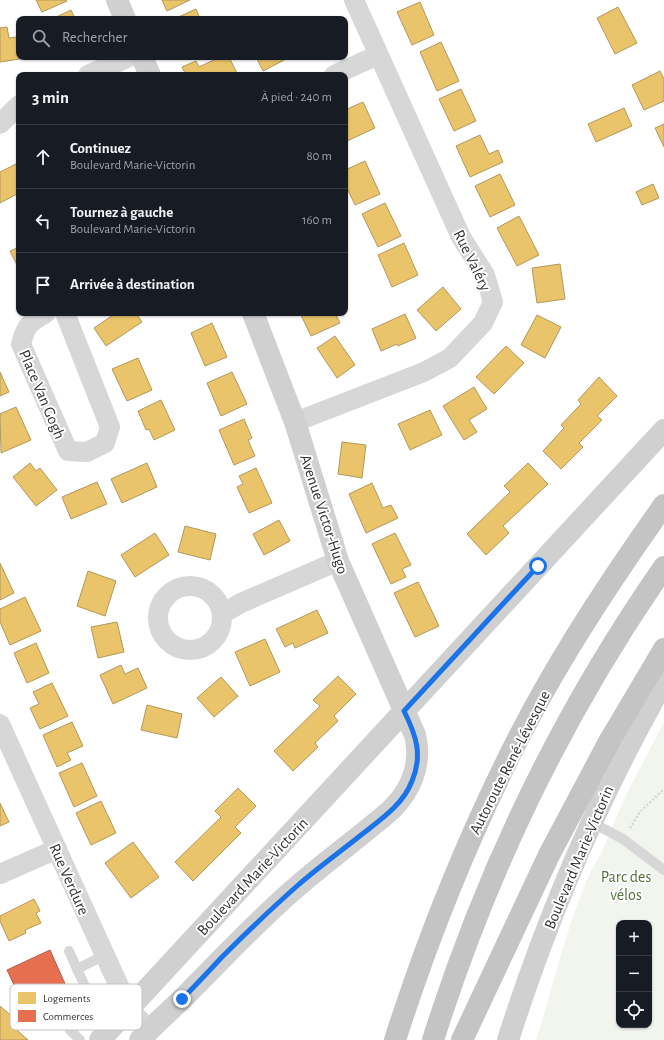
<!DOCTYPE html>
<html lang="fr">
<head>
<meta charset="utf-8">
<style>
	body { margin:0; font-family:"Alegreya Sans",sans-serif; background:#242831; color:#f1f3f6 }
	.controls { position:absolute; right:12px; bottom:12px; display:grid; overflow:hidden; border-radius:8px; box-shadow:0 1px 3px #0004 }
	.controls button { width:36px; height:36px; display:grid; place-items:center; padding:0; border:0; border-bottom:1px solid #363941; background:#171b24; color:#f1f3f6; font:20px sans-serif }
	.stop { position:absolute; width:12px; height:12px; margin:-9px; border:3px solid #1a73e8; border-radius:50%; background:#fff }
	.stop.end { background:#1a73e8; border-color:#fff; box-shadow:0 1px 4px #0008 }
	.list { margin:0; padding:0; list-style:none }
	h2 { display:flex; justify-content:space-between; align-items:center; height:52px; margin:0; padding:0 16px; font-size:17px }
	h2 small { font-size:13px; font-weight:400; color:#9ea1a6 }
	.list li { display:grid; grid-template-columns:26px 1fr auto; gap:12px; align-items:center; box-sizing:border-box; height:64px; padding:0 16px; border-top:1px solid #363941 }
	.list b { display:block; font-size:15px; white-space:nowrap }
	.list p { margin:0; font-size:13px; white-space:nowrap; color:#9ea1a6 }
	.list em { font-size:13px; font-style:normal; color:#9ea1a6 }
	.icon { flex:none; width:22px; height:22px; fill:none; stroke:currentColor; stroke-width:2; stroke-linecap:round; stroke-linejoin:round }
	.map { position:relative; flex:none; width:664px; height:1040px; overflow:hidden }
	.search { position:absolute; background:#171b24; box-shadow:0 1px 3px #0004; left:16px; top:16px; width:332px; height:44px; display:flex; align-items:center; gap:10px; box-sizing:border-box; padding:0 14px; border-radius:8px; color:#9ea1a6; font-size:15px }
	.panel { position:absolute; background:#171b24; box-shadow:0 1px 3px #0004; left:16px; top:72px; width:332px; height:244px; border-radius:8px }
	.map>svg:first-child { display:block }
</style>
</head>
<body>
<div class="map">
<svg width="664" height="1040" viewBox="0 0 664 1040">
	<rect width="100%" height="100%" fill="#fff"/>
	<path fill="#f1f5ed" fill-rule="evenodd" d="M664,722v318h-128c15,-45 25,-92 42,-137 6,-16 12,-33 22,-47l26,-61zM619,923h30v102h-30z"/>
	<g fill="#e9c46a" stroke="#b2985a">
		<polygon points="36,0 66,0 67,1 42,12"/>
		<polygon points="162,0 190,0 167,11"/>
		<polygon points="420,2 434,35 412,45 397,12"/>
		<polygon points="618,7 637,43 615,54 597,18"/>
		<polygon points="196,9 200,19 174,19"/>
		<polygon points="71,10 75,19 52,19"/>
		<polygon points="7,27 9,38 17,37 20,59 0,62 0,28"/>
		<polygon points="441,42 459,81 437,91 420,52"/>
		<polygon points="220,57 229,57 238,75 186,75 182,67 196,61 199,67"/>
		<polygon points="256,57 290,57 263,71"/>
		<polygon points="660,71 664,79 664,101 644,110 632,85"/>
		<polygon points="461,89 476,121 454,131 439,99"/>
		<polygon points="363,102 375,128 345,142 345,110"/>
		<polygon points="624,108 632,126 596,142 588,124"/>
		<polygon points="664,124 664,147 655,128"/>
		<polygon points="480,135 489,154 498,150 503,162 470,177 456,146"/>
		<polygon points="365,161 380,194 355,205 345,184 345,170"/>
		<polygon points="16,164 19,169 19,193 0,203 0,172"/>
		<polygon points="500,174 515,205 490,217 475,186"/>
		<polygon points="653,184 659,198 642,205 636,192"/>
		<polygon points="385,203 401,236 378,247 362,214"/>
		<polygon points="519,216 539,255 517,266 497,228"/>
		<polygon points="404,243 418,275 392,287 378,255"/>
		<polygon points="19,247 19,269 10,251"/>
		<polygon points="560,264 565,299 537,303 532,268"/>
		<polygon points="443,287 461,309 436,331 417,310"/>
		<polygon points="116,313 136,313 142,322 106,346 94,328"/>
		<polygon points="300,313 335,313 340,323 311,336"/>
		<polygon points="405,314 416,338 398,346 397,344 381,351 372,329"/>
		<polygon points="537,315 561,327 545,358 521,345"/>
		<polygon points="212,323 227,357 205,366 191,333"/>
		<polygon points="335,336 355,365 337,378 317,348"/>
		<polygon points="506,346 524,363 494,394 476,377"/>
		<polygon points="138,358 152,390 127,401 112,369"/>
		<polygon points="0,372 9,392 0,396"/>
		<polygon points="232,372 247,404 221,416 207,383"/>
		<polygon points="599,377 617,396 597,416 602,420 579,443 583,447 561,469 543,451 564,428 561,425 581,404 578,400"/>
		<polygon points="474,387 487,409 469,420 477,432 464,440 443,406"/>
		<polygon points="161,400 175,430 154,440 149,429 146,430 138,411"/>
		<polygon points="16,407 31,440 1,453 0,414"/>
		<polygon points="430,410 442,435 410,450 398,424"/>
		<polygon points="244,419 252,438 248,440 255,456 234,465 219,430"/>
		<polygon points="342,442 366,445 362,478 338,474"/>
		<polygon points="30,463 36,471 40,468 57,490 36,506 13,477"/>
		<polygon points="147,463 157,487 122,503 111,479"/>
		<polygon points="528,463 548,484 503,526 509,533 486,555 467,534 510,492 504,486"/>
		<polygon points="256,468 272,503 249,513 237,487 243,484 239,476"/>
		<polygon points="97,482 107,504 71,519 62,497"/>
		<polygon points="372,483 383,508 391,505 398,518 366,533 349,494"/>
		<polygon points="279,520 290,541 264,555 253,534"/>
		<polygon points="185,526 216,534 210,560 178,552"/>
		<polygon points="155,533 169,555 135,577 121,555"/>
		<polygon points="395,533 411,565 402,569 406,577 391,584 372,544"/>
		<polygon points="0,563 14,593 0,600"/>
		<polygon points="88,571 116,581 105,616 77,606"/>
		<polygon points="418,582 439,626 415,637 394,593"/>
		<polygon points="25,597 41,631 10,645 0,622 0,609"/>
		<polygon points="317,610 328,633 295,648 293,643 285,647 276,629"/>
		<polygon points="117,622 124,652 98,658 91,627"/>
		<polygon points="265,639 280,672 250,686 235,652"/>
		<polygon points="36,643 49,673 27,683 14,653"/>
		<polygon points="121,665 125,674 138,668 147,688 113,704 100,675"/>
		<polygon points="338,676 356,694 334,716 338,721 315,743 318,747 293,771 274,751 320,706 313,700"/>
		<polygon points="221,677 238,696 214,717 197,698"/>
		<polygon points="52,683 68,716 40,729 30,708 39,704 33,692"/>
		<polygon points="147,705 182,714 177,738 141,730"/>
		<polygon points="72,722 83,746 67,753 71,760 57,767 43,735"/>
		<polygon points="82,763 97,796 74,807 59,773"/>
		<polygon points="238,788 256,806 235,827 241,833 193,881 175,862 221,817 215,811"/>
		<polygon points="101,801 116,833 91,845 76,813"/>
		<polygon points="0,803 9,822 0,826"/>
		<polygon points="133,842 159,877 131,898 105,863"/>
		<polygon points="34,899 40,911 36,913 41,923 25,930 26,933 9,941 0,921 0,916"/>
		<polygon points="0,1006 15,1019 10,1024 28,1040 0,1040"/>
	</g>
	<polygon fill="#e76f51" stroke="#b15d48" points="50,950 66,986 24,1006 7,970"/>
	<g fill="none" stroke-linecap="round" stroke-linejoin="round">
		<g stroke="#d6d6d6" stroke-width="2.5" stroke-dasharray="2 2" stroke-linecap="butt">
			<polyline points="630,828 640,812 664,789"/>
			<polyline points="54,992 58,1001"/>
			<polyline points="24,1006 70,984"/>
		</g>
		<g stroke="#d7d7d7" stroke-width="10">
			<polyline points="591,822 623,839 664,870"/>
			<polyline points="69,951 77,969"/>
			<polyline points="42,1022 63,1012"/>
			<polyline points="80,1040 70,1030 63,1012 91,999 77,969 105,955"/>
		</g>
		<g stroke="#d7d7d7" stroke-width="20">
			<polyline points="88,75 129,57"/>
			<polyline points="334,75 378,55"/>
			<polyline points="0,124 19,105"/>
			<path d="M46,313c-17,10 -20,12 -25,31l47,107 19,1 18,-9 5,-16 -45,-114"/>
			<polyline points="295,422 424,372 450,358 483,323 493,302 485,275 461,237 354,0"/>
			<circle cx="190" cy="618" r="32"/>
			<polyline points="222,614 241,603 338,561"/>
			<polyline points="0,724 123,995 129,1009 149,1030"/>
			<polyline points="0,874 57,849"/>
		</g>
		<g stroke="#d0d0d0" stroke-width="22">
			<polyline points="117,0 125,19"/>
			<polyline points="142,57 150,75"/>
			<polyline points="100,1040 664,430"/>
			<path d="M140,1040c16,-18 35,-33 52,-51 35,-35 69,-72 107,-104 30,-26 62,-49 92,-75 20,-20 31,-46 24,-75l-77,-174 -43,-139 -42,-109"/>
			<path d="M508,1040c40,-125 91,-245 156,-359"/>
		</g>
		<g stroke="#c4c4c4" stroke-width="22">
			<path d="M395,1040c34,-106 75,-208 126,-307 41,-80 91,-155 143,-228"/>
			<path d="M433,1040c53,-168 130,-328 231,-473"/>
			<polyline points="462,1040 549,855 610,740 664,649"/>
		</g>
	</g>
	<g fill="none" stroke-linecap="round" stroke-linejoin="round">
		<path stroke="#1a73e8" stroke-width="5" d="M182,999c14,-14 27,-28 40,-42 24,-24 49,-48 75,-71 20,-18 43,-34 64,-51 19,-15 42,-30 51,-54 11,-26 4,-46 -8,-70l134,-145"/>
	</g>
	<g text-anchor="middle" stroke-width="4" stroke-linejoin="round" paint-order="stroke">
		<g font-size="16" fill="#333" stroke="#fff">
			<text transform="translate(473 260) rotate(64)" y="6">Rue Valéry</text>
			<text transform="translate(43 394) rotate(67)" y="6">Place Van Gogh</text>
			<text transform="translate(325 514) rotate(72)" y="6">Avenue Victor-Hugo</text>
			<text transform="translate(509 762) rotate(-63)" y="6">Autoroute René-Lévesque</text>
			<text transform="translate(578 857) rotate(-67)" y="6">Boulevard Marie-Victorin</text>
			<text transform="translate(252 876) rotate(-47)" y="6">Boulevard Marie-Victorin</text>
			<text transform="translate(70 879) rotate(66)" y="6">Rue Verdure</text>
		</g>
		<g font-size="16" fill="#56703f" stroke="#fff">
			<text x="626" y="882">Parc des<tspan x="626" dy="18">vélos</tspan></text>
		</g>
	</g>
	<rect x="10" y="984" width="132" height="46" rx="6" fill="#fff" stroke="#c2c2c2" stroke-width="1"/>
	<rect x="18" y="992" width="18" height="12" fill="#e9c46a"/>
	<rect x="18" y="1010" width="18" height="12" fill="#e76f51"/>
	<g font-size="11" fill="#333">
		<text x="43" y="1002">Logements</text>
		<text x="43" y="1020">Commerces</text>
	</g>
</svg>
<div class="controls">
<button>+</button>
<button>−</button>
<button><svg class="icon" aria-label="locate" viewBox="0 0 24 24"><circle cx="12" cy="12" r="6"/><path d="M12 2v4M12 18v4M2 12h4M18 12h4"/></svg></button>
</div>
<div class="stop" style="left:538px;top:566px"></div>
<div class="stop end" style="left:182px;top:999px"></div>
<div class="search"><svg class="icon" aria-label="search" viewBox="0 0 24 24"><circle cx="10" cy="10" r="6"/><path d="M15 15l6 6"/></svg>Rechercher</div>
<section class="panel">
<h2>3 min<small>À pied · 240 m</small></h2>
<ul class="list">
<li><svg class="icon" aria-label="ahead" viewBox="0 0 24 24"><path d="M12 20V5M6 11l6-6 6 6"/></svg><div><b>Continuez</b><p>Boulevard Marie-Victorin</p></div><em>80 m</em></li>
<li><svg class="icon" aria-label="left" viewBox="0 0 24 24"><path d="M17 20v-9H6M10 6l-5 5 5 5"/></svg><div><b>Tournez à gauche</b><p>Boulevard Marie-Victorin</p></div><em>160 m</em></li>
<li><svg class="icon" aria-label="arrive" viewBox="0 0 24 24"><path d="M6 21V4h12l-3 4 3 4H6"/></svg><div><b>Arrivée à destination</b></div></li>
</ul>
</section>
</div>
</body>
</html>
